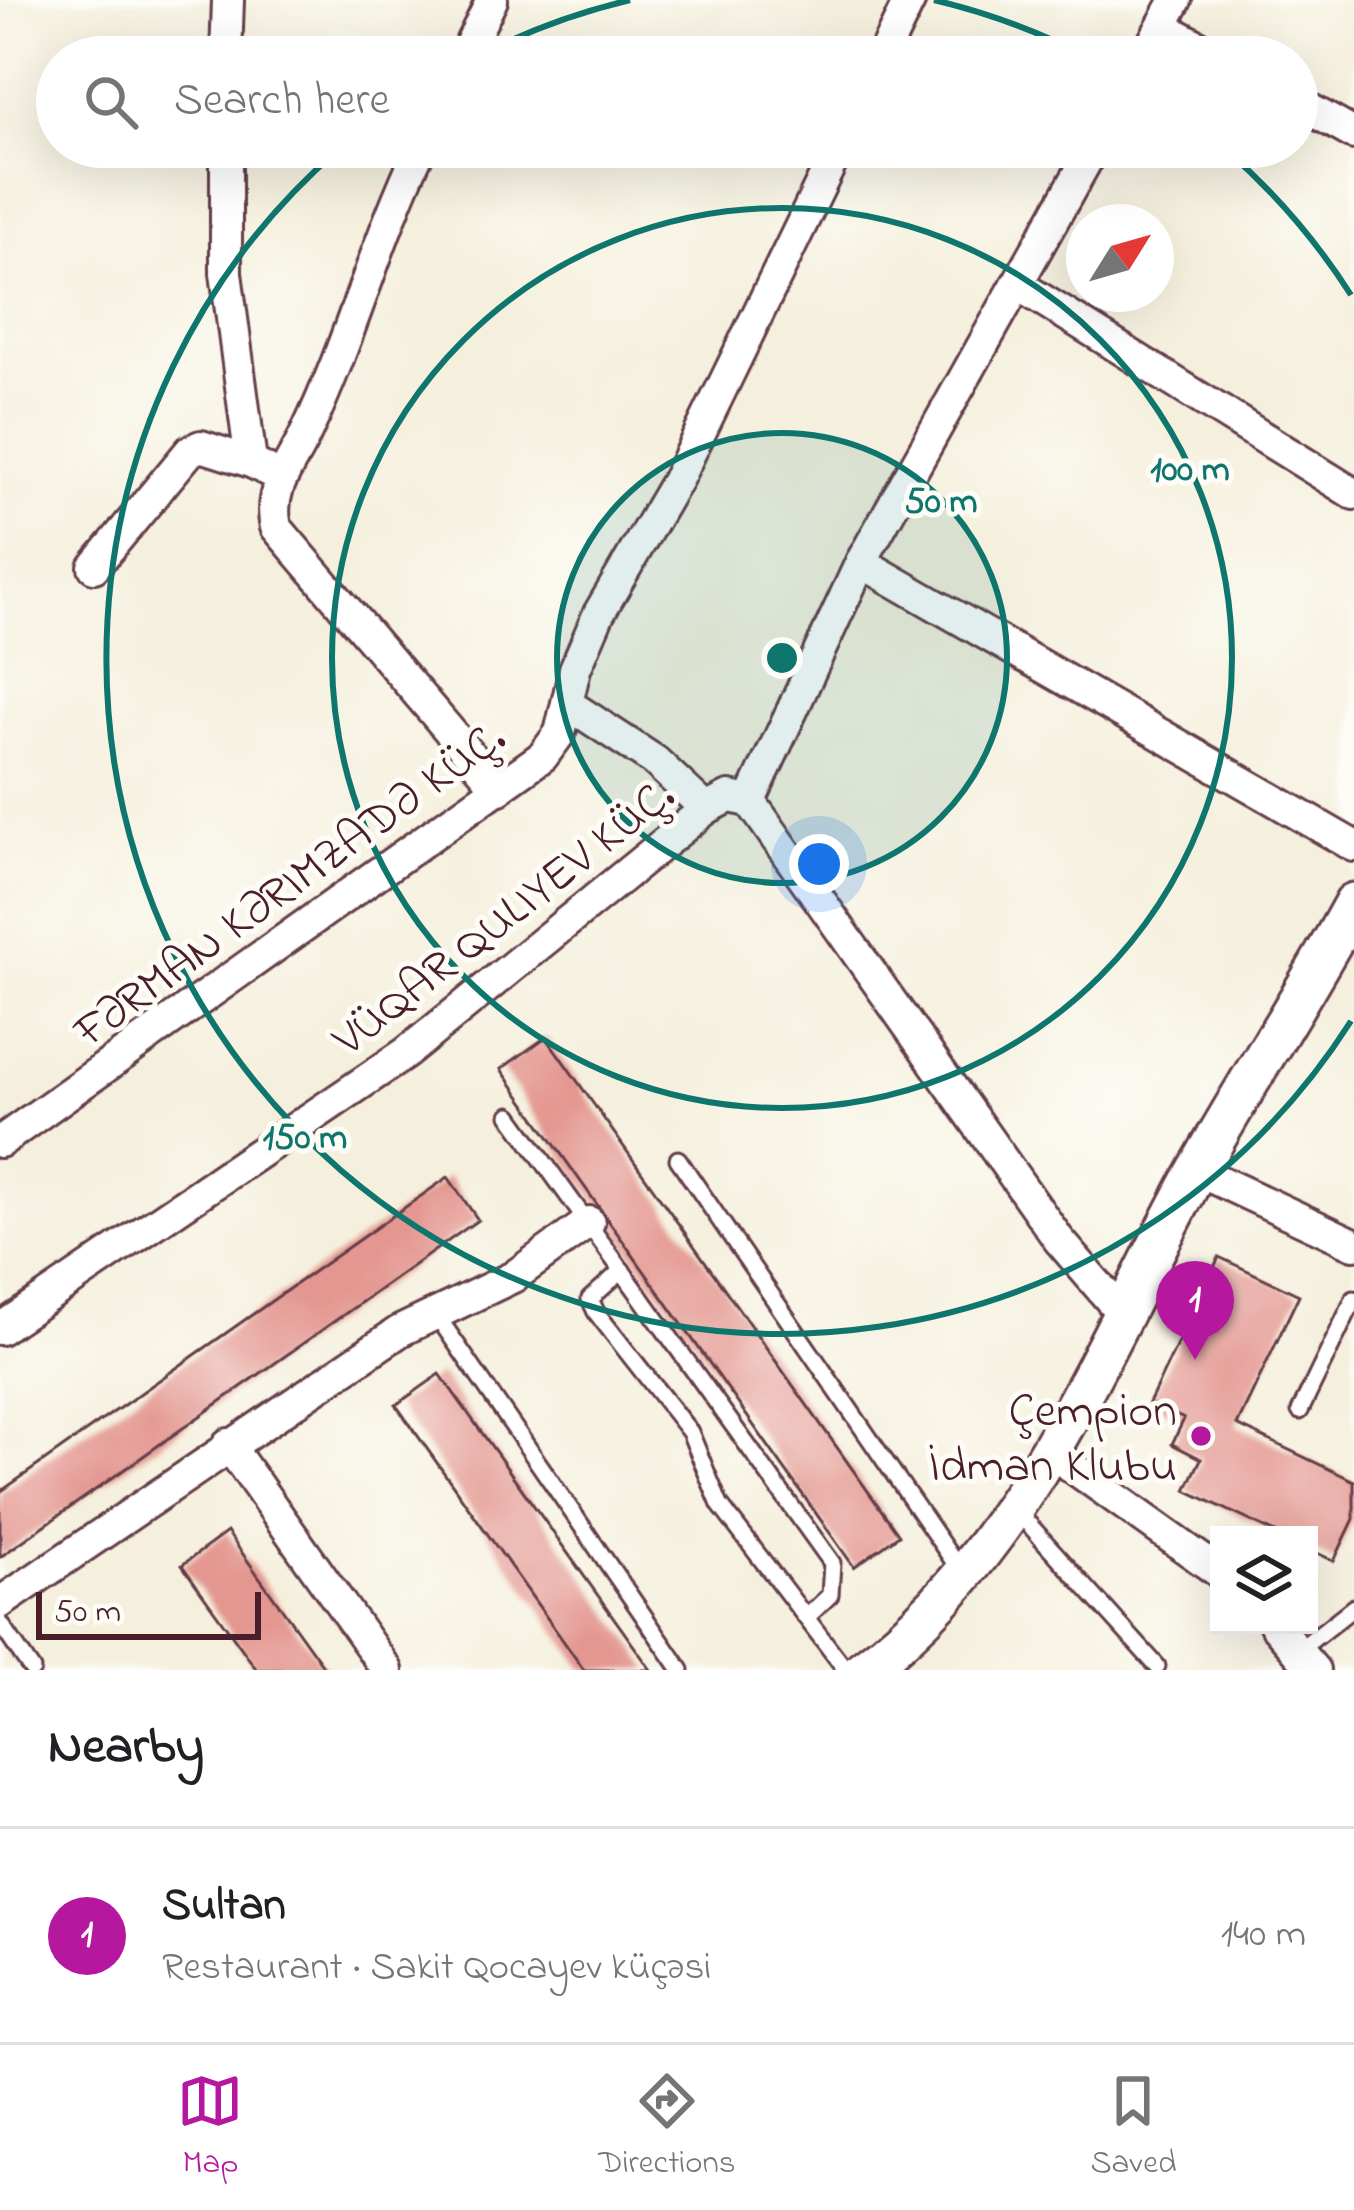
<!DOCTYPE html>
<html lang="en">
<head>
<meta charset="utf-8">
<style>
	body { margin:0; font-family:"Indie Flower",sans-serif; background:#f6f6f6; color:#202124 }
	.controls { position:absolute; right:36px; bottom:36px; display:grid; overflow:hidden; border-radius:0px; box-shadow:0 12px 48px #0002 }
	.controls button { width:108px; height:108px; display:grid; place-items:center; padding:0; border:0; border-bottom:3px solid #e0e0e0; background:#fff; color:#202124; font:60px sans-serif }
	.compass { position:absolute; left:1066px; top:204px; width:108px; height:108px; border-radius:50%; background:#fff; box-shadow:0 12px 48px #0002; rotate:53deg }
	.scale { position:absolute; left:36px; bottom:30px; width:225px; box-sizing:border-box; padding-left:12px; border:6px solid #4a1f2b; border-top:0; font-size:33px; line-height:42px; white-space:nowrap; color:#4a1f2b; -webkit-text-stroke:9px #fdfcf7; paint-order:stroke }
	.you { position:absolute; left:819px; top:864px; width:42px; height:42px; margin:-30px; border:9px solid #fff; border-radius:50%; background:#1a73e8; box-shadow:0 0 0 18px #1a73e833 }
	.badge { display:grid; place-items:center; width:78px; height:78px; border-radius:50%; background:#b5179e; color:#fff; font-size:39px; font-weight:700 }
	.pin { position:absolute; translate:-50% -99px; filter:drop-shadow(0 3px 6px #0008) }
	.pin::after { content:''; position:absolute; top:63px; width:42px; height:36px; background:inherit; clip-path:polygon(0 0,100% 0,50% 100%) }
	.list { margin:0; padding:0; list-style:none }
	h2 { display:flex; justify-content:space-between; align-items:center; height:156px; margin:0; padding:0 48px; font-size:51px }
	h2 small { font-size:39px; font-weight:400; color:#757577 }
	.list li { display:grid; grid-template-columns:78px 1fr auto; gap:36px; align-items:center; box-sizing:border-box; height:216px; padding:0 48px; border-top:3px solid #e0e0e0 }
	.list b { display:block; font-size:45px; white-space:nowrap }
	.list p { margin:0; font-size:39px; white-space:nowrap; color:#757577 }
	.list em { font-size:39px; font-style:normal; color:#757577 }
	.icon { flex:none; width:66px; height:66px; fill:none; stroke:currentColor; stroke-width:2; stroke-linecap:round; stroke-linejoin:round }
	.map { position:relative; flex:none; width:1354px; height:1670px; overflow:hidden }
	.search { position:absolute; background:#fff; box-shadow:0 12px 48px #0002; left:36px; right:36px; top:36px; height:132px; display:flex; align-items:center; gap:30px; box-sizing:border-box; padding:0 42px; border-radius:66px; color:#757577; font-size:45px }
	.sheet { height:372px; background:#fff }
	nav { display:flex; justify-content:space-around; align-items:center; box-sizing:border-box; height:168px; border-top:3px solid #e0e0e0; background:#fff; font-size:33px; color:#757577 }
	nav a { display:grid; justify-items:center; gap:6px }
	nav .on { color:#b5179e }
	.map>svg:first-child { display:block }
</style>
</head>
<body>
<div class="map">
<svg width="1354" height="1670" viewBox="0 0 1354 1670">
	<rect width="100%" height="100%" fill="#fdfcf7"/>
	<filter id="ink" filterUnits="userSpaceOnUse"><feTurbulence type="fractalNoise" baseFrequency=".00833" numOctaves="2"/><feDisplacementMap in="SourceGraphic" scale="24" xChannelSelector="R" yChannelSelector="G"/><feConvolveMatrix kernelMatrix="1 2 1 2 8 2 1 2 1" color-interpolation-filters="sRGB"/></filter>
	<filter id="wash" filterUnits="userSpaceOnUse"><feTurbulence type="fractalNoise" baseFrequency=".004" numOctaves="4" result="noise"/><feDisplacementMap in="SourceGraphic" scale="48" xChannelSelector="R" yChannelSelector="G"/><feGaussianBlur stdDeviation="2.7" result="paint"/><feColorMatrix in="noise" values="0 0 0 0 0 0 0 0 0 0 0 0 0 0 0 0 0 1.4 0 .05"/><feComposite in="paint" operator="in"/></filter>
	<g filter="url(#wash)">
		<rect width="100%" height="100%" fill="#f5f0dd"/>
		<g id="blocks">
			<g fill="#e49791">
				<polygon points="546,1037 899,1535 854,1567 501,1069"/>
				<polygon points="448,1177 478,1220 0,1557 0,1492"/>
				<polygon points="1219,1257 1299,1295 1237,1425 1354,1481 1354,1519 1334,1561 1309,1549 1309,1535 1280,1535 1186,1490 1201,1459 1172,1444 1184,1419 1149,1403"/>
				<polygon points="440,1374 651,1670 584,1670 396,1405"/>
				<polygon points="227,1532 326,1670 257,1670 182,1565"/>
			</g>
		</g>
	</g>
	<g filter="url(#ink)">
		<use href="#blocks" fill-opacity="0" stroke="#643e46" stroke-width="3"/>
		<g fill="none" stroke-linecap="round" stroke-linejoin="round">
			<defs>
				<g id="service">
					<polyline points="510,1115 832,1563 830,1595 807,1617"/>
					<polyline points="678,1159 961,1572"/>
					<polyline points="622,1270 590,1299 596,1312 690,1432 720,1505 846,1670"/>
					<polyline points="435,1313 681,1670"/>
					<polyline points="1300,1411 1354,1299"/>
					<polyline points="1016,1510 1157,1666"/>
					<polyline points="0,1623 32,1670"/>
					<polyline points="1299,1650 1354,1607"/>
				</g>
				<g id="minor">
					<polyline points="1162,26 1218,57"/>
					<polyline points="226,57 228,0"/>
					<polyline points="464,57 492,0"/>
					<polyline points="882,57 910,0"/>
					<polyline points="1145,57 1176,0"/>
					<polyline points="1297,102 1354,134"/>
					<polyline points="226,147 226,273 251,462 280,477"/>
					<path d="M421,147c-45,93 -70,193 -115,286 -15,33 -39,56 -30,94l223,262"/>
					<polyline points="1017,284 1354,494"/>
					<polyline points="861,562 1354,846"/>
					<polyline points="94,567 190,451 201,446 251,462"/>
					<polyline points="568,704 655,761 706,809"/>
					<polyline points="750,801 861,562 1094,147"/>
					<polyline points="750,801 1059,1240 1121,1312"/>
					<polyline points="0,1142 543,756 560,733 575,669 599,613 678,478 839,147"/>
					<polyline points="1198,1171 1354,1244"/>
					<polyline points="0,1329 406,1053 706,809 729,797 750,801"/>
					<polyline points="228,1444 387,1670"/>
					<polyline points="1047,1449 1219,1572"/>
					<polyline points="0,1603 400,1331 513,1277 589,1222"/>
					<polyline points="1275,1625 1314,1670"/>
				</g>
				<path id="tertiary" d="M863,1670c161,-119 236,-318 329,-490 52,-94 111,-183 162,-277"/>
			</defs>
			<use href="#service" stroke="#643e46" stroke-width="21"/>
			<use href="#minor" stroke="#643e46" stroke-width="36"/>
			<use href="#tertiary" stroke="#643e46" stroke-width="45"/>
			<use href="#service" stroke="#fff" stroke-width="15"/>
			<use href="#minor" stroke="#fff" stroke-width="30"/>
			<use href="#tertiary" stroke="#fff" stroke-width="39"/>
		</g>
	</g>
	<circle cx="782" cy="658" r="225" fill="#0f766e" fill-opacity=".12"/>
	<g fill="none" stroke="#0f766e" stroke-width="6">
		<circle cx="782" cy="658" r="225"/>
		<circle cx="782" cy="658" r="450"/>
		<path d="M1351 1021A675 675 0 1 1 339 149M476 57A675 675 0 0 1 630 0M934 0A675 675 0 0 1 1088 57M1225 149A675 675 0 0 1 1351 295"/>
	</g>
	<circle fill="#b5179e" stroke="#fdfcf7" stroke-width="4.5" cx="1201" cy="1436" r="12"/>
	<g text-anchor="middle" stroke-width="10" stroke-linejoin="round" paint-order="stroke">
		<g font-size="48" fill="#4a1f2b" stroke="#fdfcf7">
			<text transform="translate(288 882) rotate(-36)" y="17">FƏRMAN KƏRIMZADƏ KÜÇ.</text>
			<text transform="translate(502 915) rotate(-38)" y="17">VÜQAR QULIYEV KÜÇ.</text>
		</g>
		<g font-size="48" fill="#4a1f2b" stroke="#fdfcf7" text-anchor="end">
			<text x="1177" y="1425">Çempion<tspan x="1177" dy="55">İdman Klubu</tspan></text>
		</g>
	</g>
	<circle cx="782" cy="658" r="18" fill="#0f766e" stroke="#fdfcf7" stroke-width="6"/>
	<g font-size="36" text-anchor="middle" font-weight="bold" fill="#0f766e" stroke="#fdfcf7" stroke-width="10" stroke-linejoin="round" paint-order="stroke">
		<text x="1190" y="480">100 m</text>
		<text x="941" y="512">50 m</text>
		<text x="305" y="1148">150 m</text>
	</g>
</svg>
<div class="controls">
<button><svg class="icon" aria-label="layers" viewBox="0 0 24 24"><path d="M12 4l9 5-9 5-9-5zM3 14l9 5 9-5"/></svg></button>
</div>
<svg class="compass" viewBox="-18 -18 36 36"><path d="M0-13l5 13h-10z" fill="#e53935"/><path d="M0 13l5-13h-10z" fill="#757577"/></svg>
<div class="scale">50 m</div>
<div class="you"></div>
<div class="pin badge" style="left:1195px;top:1360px">1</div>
<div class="search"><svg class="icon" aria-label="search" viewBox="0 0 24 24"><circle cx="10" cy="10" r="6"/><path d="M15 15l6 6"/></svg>Search here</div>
</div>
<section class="sheet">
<h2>Nearby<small></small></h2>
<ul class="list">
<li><span class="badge">1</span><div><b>Sultan</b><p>Restaurant · Sakit Qocayev küçəsi</p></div><em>140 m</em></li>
</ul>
</section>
<nav>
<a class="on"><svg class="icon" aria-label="map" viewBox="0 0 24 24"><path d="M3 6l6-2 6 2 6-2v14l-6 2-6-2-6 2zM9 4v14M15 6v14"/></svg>Map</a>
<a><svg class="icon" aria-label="directions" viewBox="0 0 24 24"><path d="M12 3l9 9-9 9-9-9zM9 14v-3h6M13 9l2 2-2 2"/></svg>Directions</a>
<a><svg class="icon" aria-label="saved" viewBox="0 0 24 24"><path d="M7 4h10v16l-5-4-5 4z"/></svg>Saved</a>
</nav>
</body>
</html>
